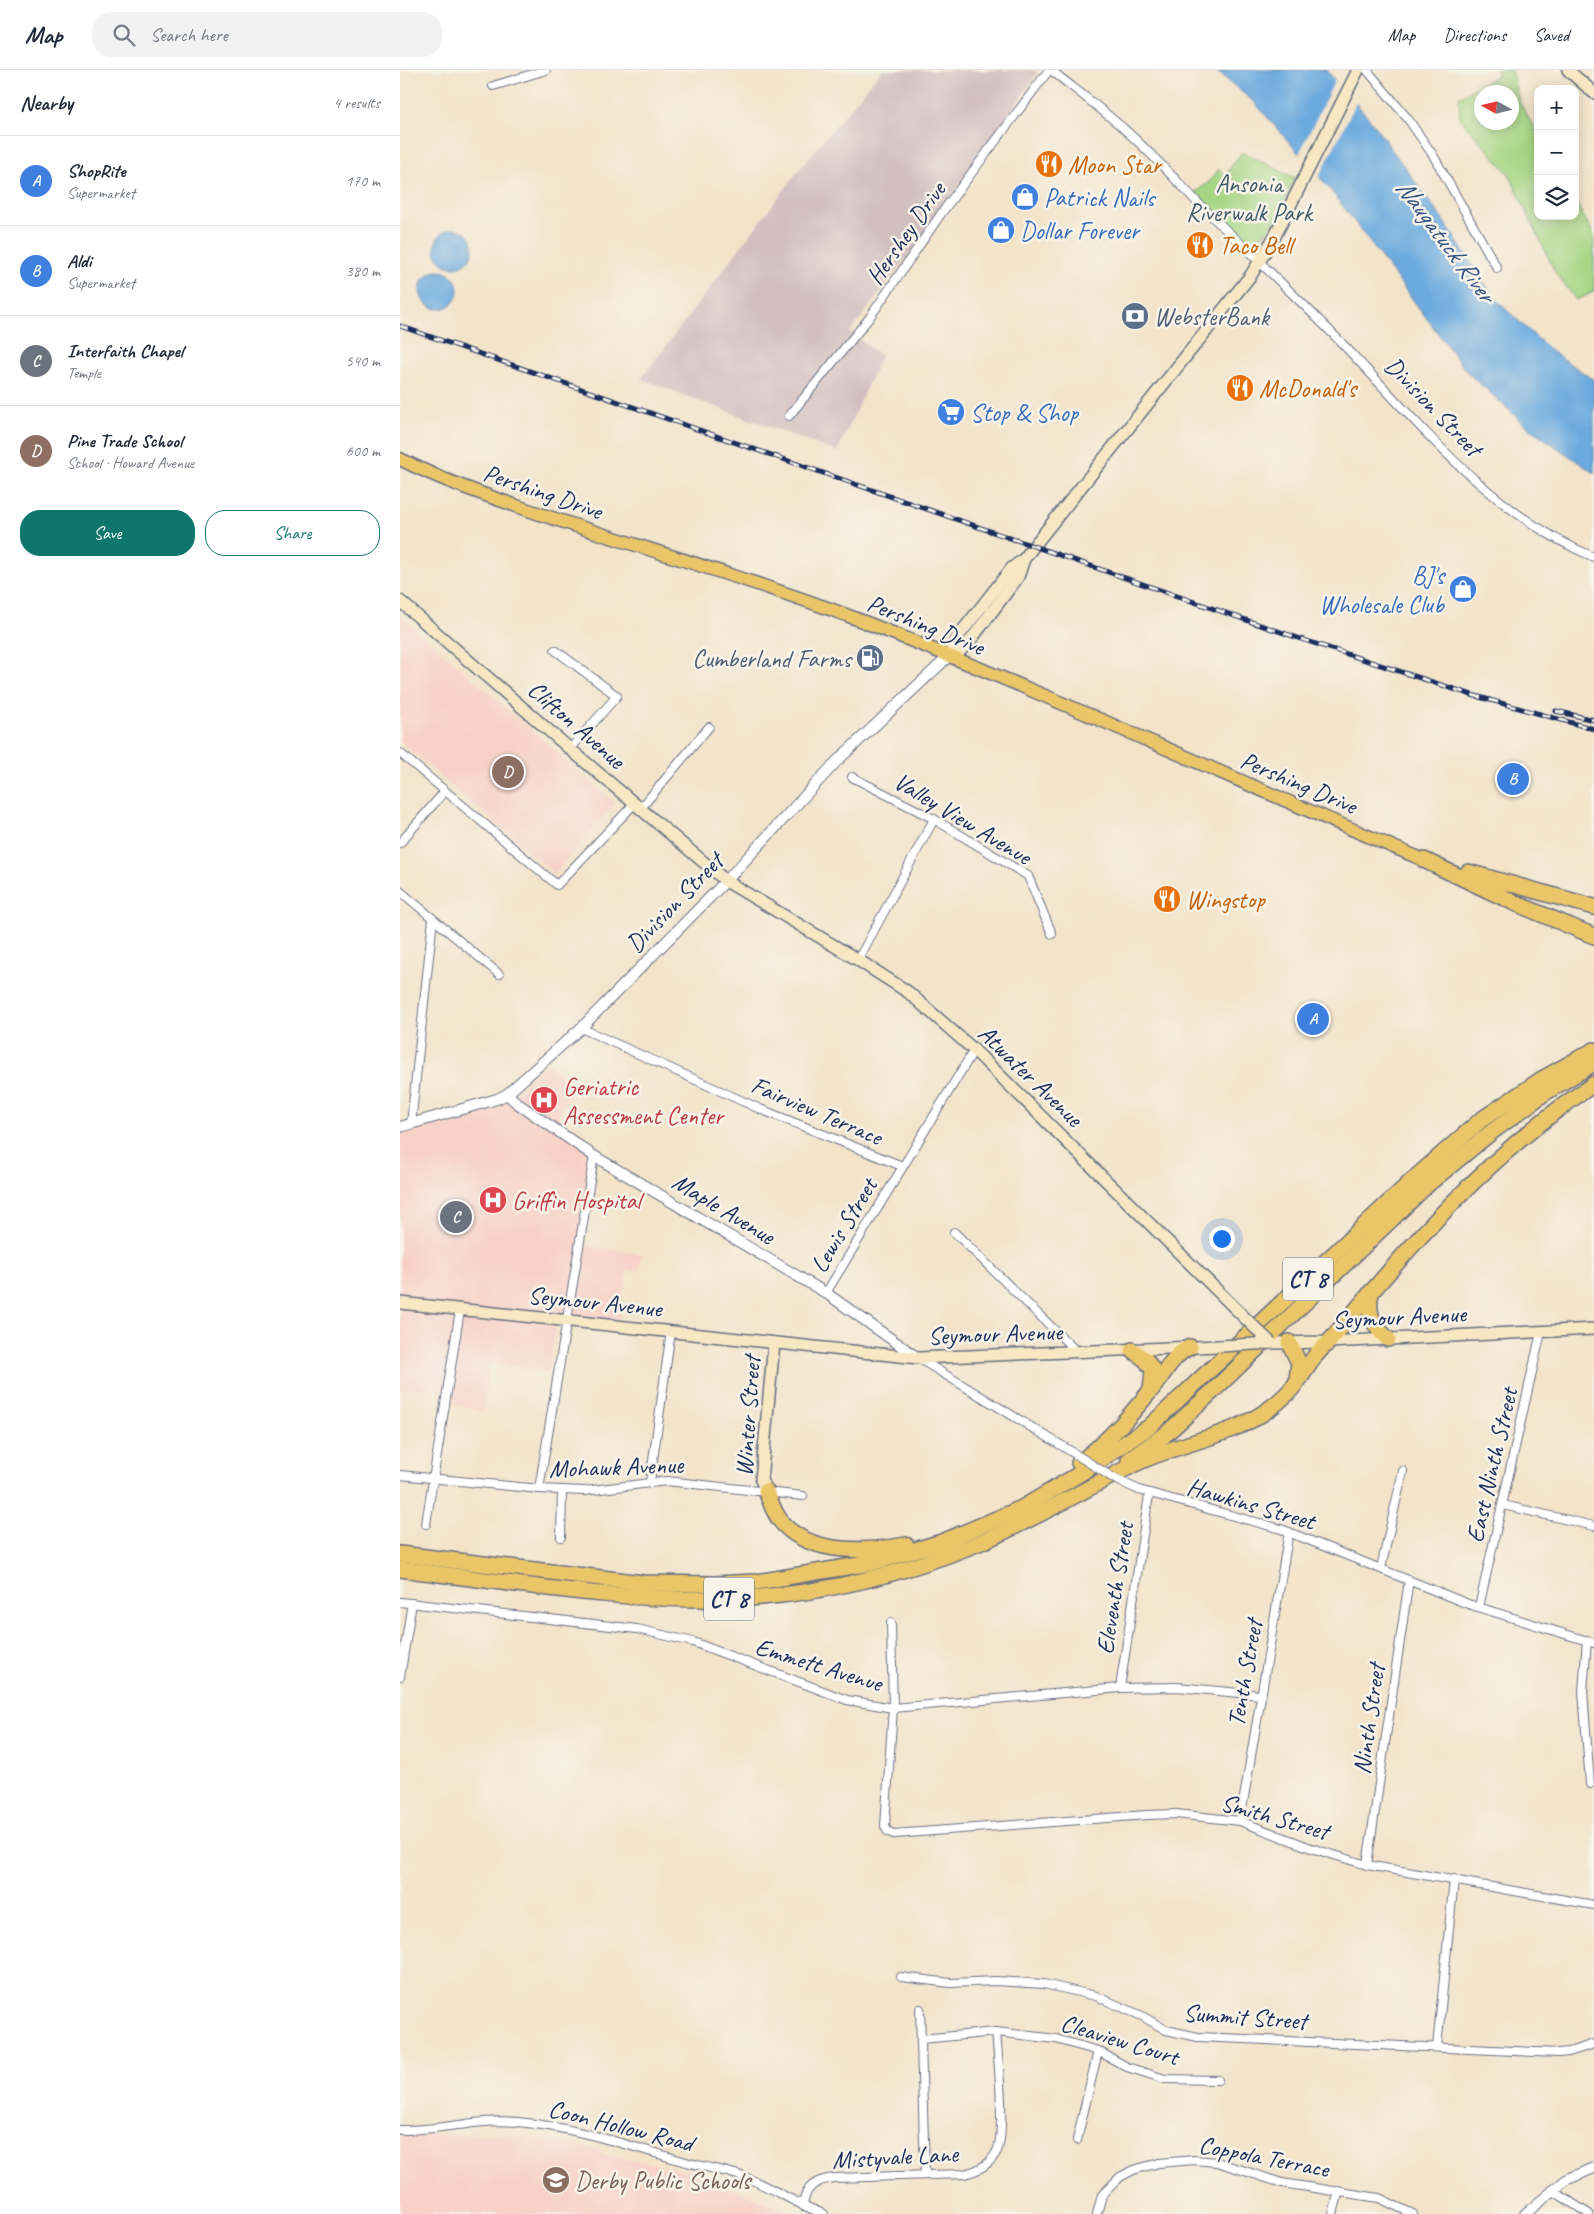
<!DOCTYPE html>
<html lang="en">
<head>
<meta charset="utf-8">
<style>
	body { margin:0; font-family:Caveat,sans-serif; background:#f2f2f3; color:#1f2937 }
	.controls { position:absolute; right:15px; top:15px; display:grid; overflow:hidden; border-radius:10px; box-shadow:0 2px 12px #0003 }
	.controls button { width:45px; height:45px; display:grid; place-items:center; padding:0; border:0; border-bottom:1px solid #e0e1e3; background:#fff; color:#1f2937; font:25px sans-serif }
	.compass { position:absolute; left:1074px; top:15px; width:45px; height:45px; border-radius:50%; background:#fff; box-shadow:0 2px 12px #0003; rotate:278deg }
	.you { position:absolute; left:821px; top:1168px; width:18px; height:18px; margin:-12px; border:4px solid #fff; border-radius:50%; background:#1a73e8; box-shadow:0 0 0 8px #1a73e833 }
	.badge { display:grid; place-items:center; width:32px; height:32px; border-radius:50%; background:#0f766e; color:#fff; font-size:16px; font-weight:700 }
	.pin { position:absolute; translate:-50% -50%; border:2px solid #fff; box-shadow:0 1px 5px #0006 }
	.list { margin:0; padding:0; list-style:none }
	h2 { display:flex; justify-content:space-between; align-items:center; height:65px; margin:0; padding:0 20px; font-size:21px }
	h2 small { font-size:16px; font-weight:400; color:#747a83 }
	.list li { display:grid; grid-template-columns:32px 1fr auto; gap:15px; align-items:center; box-sizing:border-box; height:90px; padding:0 20px; border-top:1px solid #e0e1e3 }
	.list b { display:block; font-size:19px; white-space:nowrap }
	.list p { margin:0; font-size:16px; white-space:nowrap; color:#747a83 }
	.list em { font-size:16px; font-style:normal; color:#747a83 }
	.actions { display:flex; gap:10px; padding:15px 20px }
	.actions a { flex:1; padding:11px 0; border:1px solid #0f766e; border-radius:20px; text-align:center; font-size:18px; color:#0f766e }
	.actions .main { background:#0f766e; color:#fff }
	.icon { flex:none; width:28px; height:28px; fill:none; stroke:currentColor; stroke-width:2; stroke-linecap:round; stroke-linejoin:round }
	.map { position:relative; flex:none; width:1194px; height:2144px; overflow:hidden }
	header { display:flex; align-items:center; gap:30px; box-sizing:border-box; height:70px; padding:0 25px; background:#fff; border-bottom:1px solid #e0e1e3 }
	header strong { font-size:24px }
	nav { display:flex; gap:28px; margin-inline-start:auto; font-size:18px }
	.search { width:350px; height:45px; background:#f2f2f3; display:flex; align-items:center; gap:12px; box-sizing:border-box; padding:0 18px; border-radius:20px; color:#747a83; font-size:19px }
	main { display:flex }
	aside { flex:1; background:#fff }
	.map>svg:first-child { display:block }
</style>
</head>
<body>
<header>
<strong>Map</strong>
<div class="search"><svg class="icon" aria-label="search" viewBox="0 0 24 24"><circle cx="10" cy="10" r="6"/><path d="M15 15l6 6"/></svg>Search here</div>
<nav><a>Map</a><a>Directions</a><a>Saved</a></nav>
</header>
<main>
<aside>
<h2>Nearby<small>4 results</small></h2>
<ul class="list">
<li><span class="badge" style="background:#3f7fe0">A</span><div><b>ShopRite</b><p>Supermarket</p></div><em>170 m</em></li>
<li><span class="badge" style="background:#3f7fe0">B</span><div><b>Aldi</b><p>Supermarket</p></div><em>380 m</em></li>
<li><span class="badge" style="background:#6b7280">C</span><div><b>Interfaith Chapel</b><p>Temple</p></div><em>540 m</em></li>
<li><span class="badge" style="background:#8d6e63">D</span><div><b>Pine Trade School</b><p>School · Howard Avenue</p></div><em>600 m</em></li>
</ul>
<div class="actions"><a class="main">Save</a><a>Share</a></div>
</aside>
<div class="map">
<svg width="1194" height="2144" viewBox="0 0 1194 2144">
	<rect width="100%" height="100%" fill="#f7f3e8"/>
	<filter id="ink" filterUnits="userSpaceOnUse"><feTurbulence type="fractalNoise" baseFrequency=".02" numOctaves="2"/><feDisplacementMap in="SourceGraphic" scale="10" xChannelSelector="R" yChannelSelector="G"/><feConvolveMatrix kernelMatrix="1 2 1 2 8 2 1 2 1" color-interpolation-filters="sRGB"/></filter>
	<filter id="wash" filterUnits="userSpaceOnUse"><feTurbulence type="fractalNoise" baseFrequency=".0096" numOctaves="4" result="noise"/><feDisplacementMap in="SourceGraphic" scale="20" xChannelSelector="R" yChannelSelector="G"/><feGaussianBlur stdDeviation="1.12" result="paint"/><feColorMatrix in="noise" values="0 0 0 0 0 0 0 0 0 0 0 0 0 0 0 0 0 1.4 0 .05"/><feComposite in="paint" operator="in"/></filter>
	<g filter="url(#wash)">
		<rect width="100%" height="100%" fill="#f3e3c9"/>
		<g fill="#f7d1c7">
			<polygon points="0,546 215,733 154,804 0,671"/>
			<polygon points="144,992 177,1016 152,1055 194,1086 179,1175 242,1184 239,1201 227,1200 219,1256 157,1250 149,1302 90,1293 83,1341 45,1333 36,1318 0,1319 0,1058 114,1027"/>
			<polygon points="0,2062 14,2064 115,2065 183,2076 210,2086 290,2101 392,2144 0,2144"/>
		</g>
		<polygon fill="#d2bfc0" points="482,0 633,0 638,3 512,181 450,262 481,286 437,382 241,309 402,96"/>
		<g fill="#a6d684" stroke="#608271" fill-rule="evenodd">
			<path d="M1097,0h14l8,31 19,34v81h37v-15l19,34v57l-18,8 -21,-28 -46,-98 -49,-55 -1,-22 38,-21zM1082,22h30v30h-30z"/>
			<path d="M842,82l53,26c-8,16 -20,52 -36,59 -4,2 -11,2 -16,3l-35,-36 -14,-11 15,-11 10,-13 6,6z"/>
		</g>
		<g fill="#6caade" stroke="#446c9e">
			<polygon points="815,0 926,0 968,47 1041,147 1094,228 1151,281 1194,310 1194,403 1129,358 1066,301 930,119 854,32"/>
			<circle cx="54" cy="178" r="19"/>
			<circle cx="39" cy="220" r="19"/>
		</g>
		<polygon fill="#f3e3c9" points="936,8 957,31 918,109 898,86"/>
	</g>
	<g filter="url(#ink)">
		<g fill="none" stroke-linecap="round" stroke-linejoin="round">
			<defs>
				<g id="minor">
					<path d="M651,0c21,17 44,34 65,52 30,25 56,54 83,82 41,39 82,78 122,118 86,85 158,187 273,235"/>
					<polyline points="967,0 1008,49 1033,85 1097,198"/>
					<polyline points="93,16 146,0"/>
					<polyline points="389,346 470,247 543,141 649,0"/>
					<polyline points="155,580 217,626 170,679"/>
					<polyline points="0,683 157,815 235,733"/>
					<polyline points="452,707 534,749 628,806 652,864"/>
					<polyline points="241,738 309,657"/>
					<polyline points="0,773 45,721"/>
					<polyline points="0,821 99,904"/>
					<polyline points="458,890 534,749"/>
					<polyline points="181,958 360,1039 502,1096"/>
					<polyline points="11,1054 33,849"/>
					<polyline points="554,1162 677,1282"/>
					<polyline points="426,1223 574,980"/>
					<polyline points="518,1288 664,1377"/>
					<polyline points="0,1405 139,1419 184,1421 267,1411 403,1426"/>
					<polyline points="250,1412 271,1261"/>
					<polyline points="139,1419 194,1086"/>
					<polyline points="739,1420 881,1459 1068,1534 1194,1573"/>
					<polyline points="1103,1435 1194,1456"/>
					<polyline points="26,1454 60,1240"/>
					<polyline points="161,1467 162,1420"/>
					<polyline points="981,1498 1003,1401"/>
					<polyline points="0,1532 237,1559 293,1572 447,1630 493,1638 720,1618 777,1617 860,1625"/>
					<polyline points="1079,1537 1141,1262"/>
					<polyline points="491,1553 493,1638 485,1756 488,1762 494,1764 747,1745 776,1744 840,1751 911,1778 967,1795 1194,1835"/>
					<polyline points="1187,1570 1183,1621 1190,1714"/>
					<polyline points="0,1607 12,1533"/>
					<polyline points="720,1618 749,1425"/>
					<polyline points="840,1751 889,1462"/>
					<polyline points="967,1795 1009,1510"/>
					<polyline points="501,1907 550,1913 596,1911 644,1914 696,1926 742,1946 766,1960 798,1967 1159,1983 1169,1982 1194,1974"/>
					<polyline points="520,1939 525,2105"/>
					<polyline points="521,1969 596,1962 656,1969 698,1981 727,1997 765,2009 818,2010"/>
					<polyline points="1037,1977 1054,1809"/>
					<path d="M0,2060c39,1 78,-12 117,-8 58,5 114,24 169,40 22,6 45,9 66,18 25,11 47,25 72,34"/>
					<polyline points="677,2070 698,1981"/>
					<polyline points="1152,2120 1189,2144"/>
					<path d="M403,2136c2,-19 12,-26 31,-28l130,-4c14,-3 26,-9 33,-23 9,-19 1,-94 -1,-119"/>
					<polyline points="697,2144 702,2125 720,2107 733,2100 759,2093 794,2090 817,2092 882,2113 979,2128 1013,2144"/>
					<polyline points="933,2144 939,2121"/>
				</g>
				<g id="tertiary">
					<polyline points="107,1024 117,1033 194,1086 426,1223 518,1288"/>
					<polyline points="0,1057 97,1029 107,1024 181,958 326,811 437,691 548,587"/>
					<polyline points="1125,2144 1166,2110 1194,2098"/>
				</g>
				<g id="secondary">
					<polyline points="1168,0 1194,23"/>
					<polyline points="0,531 170,679 326,811 458,890 508,922 574,980 846,1249"/>
					<polyline points="548,587 556,569 612,498 624,489 633,477 851,205 875,166 958,0"/>
					<polyline points="548,587 559,582 570,571 618,507 624,489"/>
					<polyline points="0,1233 518,1288 820,1276"/>
					<polyline points="871,1273 929,1272 1194,1259"/>
					<polyline points="366,1421 361,1410 374,1273"/>
				</g>
				<path id="primary" d="M0,389c43,22 88,37 134,53 104,35 211,65 315,104 194,75 383,163 575,244"/>
				<g id="motorway">
					<polyline points="1024,790 1115,833 1194,866"/>
					<polyline points="1068,802 1194,837"/>
					<path d="M971,1222c-4,21 1,33 17,47"/>
					<polyline points="889,1272 899,1293 897,1309"/>
					<polyline points="732,1280 746,1290 753,1300 751,1320"/>
					<polyline points="729,1390 766,1364 814,1320 1027,1115 1089,1064 1146,1022 1194,993"/>
					<path d="M679,1393c28,-21 50,-46 72,-73 12,-14 21,-35 39,-43"/>
					<path d="M366,1421c5,12 9,25 18,34 29,30 84,27 122,20"/>
					<polyline points="0,1484 243,1513 315,1514 356,1512 471,1493 542,1472 622,1438 681,1403 749,1357 1017,1106 1081,1050 1142,1009 1194,980"/>
					<path d="M0,1499c109,13 220,33 330,30 82,-3 167,-23 244,-54 56,-23 107,-54 161,-81 42,-21 97,-27 134,-55 11,-8 21,-17 29,-28 12,-16 14,-25 31,-39 81,-96 159,-188 265,-258"/>
				</g>
			</defs>
			<use href="#minor" stroke="#676e83" stroke-width="10"/>
			<use href="#tertiary" stroke="#676e83" stroke-width="12"/>
			<use href="#secondary" stroke="#676e83" stroke-width="14"/>
			<use href="#primary" stroke="#676e83" stroke-width="15"/>
			<use href="#motorway" stroke="#676e83" stroke-width="18"/>
			<use href="#minor" stroke="#fff" stroke-width="8"/>
			<use href="#tertiary" stroke="#fff" stroke-width="10"/>
			<use href="#secondary" stroke="#f7e8c3" stroke-width="11"/>
			<use href="#primary" stroke="#eac669" stroke-width="12"/>
			<use href="#motorway" stroke="#eac669" stroke-width="15"/>
			<defs>
				<g id="rail">
					<polyline points="0,256 898,568 1072,625 1194,659"/>
					<polyline points="1156,641 1194,650"/>
				</g>
			</defs>
			<use href="#rail" stroke="#1b2f5e" stroke-width="5"/>
			<use href="#rail" stroke="#f7f3e8" stroke-width="3" stroke-dasharray="9" stroke-linecap="butt"/>
			<defs>
				<polyline id="minor-bridge" points="664,1377 715,1409 739,1420"/>
				<g id="secondary-bridge">
					<polyline points="846,1249 871,1273"/>
					<polyline points="820,1276 871,1273"/>
				</g>
			</defs>
			<use href="#minor-bridge" stroke="#676e83" stroke-width="10" stroke-linecap="butt"/>
			<use href="#secondary-bridge" stroke="#676e83" stroke-width="14" stroke-linecap="butt"/>
			<use href="#minor-bridge" stroke="#fff" stroke-width="8"/>
			<use href="#secondary-bridge" stroke="#f7e8c3" stroke-width="11"/>
		</g>
	</g>
	<defs>
		<symbol id="restaurant-disc" viewBox="-11 -11 22 22"><circle r="9.5" fill="#e8710a" stroke="#f7f3e8"/><path d="M-5-6h1v4h1v-4h1v4h1v-4h1v5L-1.5 .5V6h-2V.5L-5-1ZM5-6V6H3V1.5H1.5Q1.5-4 5-6Z" fill="#fff"/></symbol>
		<symbol id="shop-disc" viewBox="-11 -11 22 22"><circle r="9.5" fill="#3f7fe0" stroke="#f7f3e8"/><path d="M-5-2.5h2.3a2.7 3.5 0 0 1 5.4 0H5L5.5 6h-11ZM-1.5-2.5h3a1.5 2.3 0 0 0-3 0Z" fill="#fff"/></symbol>
		<symbol id="bank-disc" viewBox="-11 -11 22 22"><circle r="9.5" fill="#5c6f8a" stroke="#f7f3e8"/><path d="M-6-4H6V4H-6ZM0-2.3a2.3 2.3 0 1 0 0 4.6a2.3 2.3 0 1 0 0-4.6Z" fill="#fff"/></symbol>
		<symbol id="supermarket-disc" viewBox="-11 -11 22 22"><circle r="9.5" fill="#3f7fe0" stroke="#f7f3e8"/><path d="M-6-5.5h2.5l.6 2H6L4.5 2H-2.5L-4.4-4H-6ZM-1.5 3.2a1.3 1.3 0 1 0 .1 0ZM3 3.2a1.3 1.3 0 1 0 .1 0Z" fill="#fff"/></symbol>
		<symbol id="fuel-disc" viewBox="-11 -11 22 22"><circle r="9.5" fill="#5c6f8a" stroke="#f7f3e8"/><path d="M-5.5-6h7V0h2V4h1.3V-2.5L3-4.5l.8-.8L6-3V5H2.5V1h-1V6h-7ZM-4.2-4.7v3.2H.2V-4.7Z" fill="#fff"/></symbol>
		<symbol id="hospital-disc" viewBox="-11 -11 22 22"><circle r="9.5" fill="#e0444e" stroke="#f7f3e8"/><path d="M-5-5h3v3.5h4V-5h3V5h-3V1.5h-4V5h-3Z" fill="#fff"/></symbol>
		<symbol id="school-disc" viewBox="-11 -11 22 22"><circle r="9.5" fill="#8d6e63" stroke="#f7f3e8"/><path d="M0-5L7-2L0 1L-7-2ZM-4 1L0 2.5L4 1V4Q0 6-4 4Z" fill="#fff"/></symbol>
	</defs>
	<g fill-rule="evenodd">
		<use href="#restaurant-disc" x="633" y="78" width="32" height="32"/>
		<use href="#shop-disc" x="609" y="111" width="32" height="32"/>
		<use href="#shop-disc" x="585" y="144" width="32" height="32"/>
		<use href="#restaurant-disc" x="784" y="159" width="32" height="32"/>
		<use href="#bank-disc" x="719" y="230" width="32" height="32"/>
		<use href="#restaurant-disc" x="824" y="302" width="32" height="32"/>
		<use href="#supermarket-disc" x="535" y="326" width="32" height="32"/>
		<use href="#shop-disc" x="1047" y="503" width="32" height="32"/>
		<use href="#fuel-disc" x="454" y="572" width="32" height="32"/>
		<use href="#restaurant-disc" x="751" y="813" width="32" height="32"/>
		<use href="#hospital-disc" x="128" y="1014" width="32" height="32"/>
		<use href="#hospital-disc" x="77" y="1114" width="32" height="32"/>
		<use href="#school-disc" x="140" y="2094" width="32" height="32"/>
	</g>
	<g text-anchor="middle" stroke-width="5" stroke-linejoin="round" paint-order="stroke">
		<g fill="#f7f3e8" stroke="#5d6a87" stroke-width="1">
			<rect x="883" y="1187.5" width="50" height="43" rx="4"/>
			<rect x="304" y="1507.5" width="50" height="43" rx="4"/>
		</g>
		<g font-size="24" font-weight="bold" fill="#1b2f5e">
			<text x="908" y="1217">CT 8</text>
			<text x="329" y="1537">CT 8</text>
		</g>
		<g font-size="25" fill="#c56008" stroke="#f7f3e8" text-anchor="start">
			<text x="668" y="103">Moon Star</text>
			<text x="819" y="184">Taco Bell</text>
			<text x="859" y="327">McDonald's</text>
			<text x="786" y="838">Wingstop</text>
		</g>
		<g font-size="25" fill="#3e5968" stroke="#f7f3e8">
			<text x="849" y="122">Ansonia<tspan x="849" dy="29">Riverwalk Park</tspan></text>
		</g>
		<g font-size="25" fill="#366cbe" stroke="#f7f3e8" text-anchor="start">
			<text x="644" y="136">Patrick Nails</text>
			<text x="620" y="169">Dollar Forever</text>
			<text x="570" y="351">Stop &amp; Shop</text>
			<text x="1044" y="514" text-anchor="end">BJ's<tspan x="1044" dy="29">Wholesale Club</tspan></text>
		</g>
		<g font-size="25" fill="#1b2f5e" stroke="#f7f3e8">
			<text transform="translate(505 163) rotate(-55)" y="9">Hershey Drive</text>
			<text transform="translate(1034 336) rotate(46)" y="9">Division Street</text>
			<text transform="translate(143 421) rotate(19)" y="9">Pershing Drive</text>
			<text transform="translate(526 554) rotate(22)" y="9">Pershing Drive</text>
			<text transform="translate(177 654) rotate(41)" y="9">Clifton Avenue</text>
			<text transform="translate(899 712) rotate(23)" y="9">Pershing Drive</text>
			<text transform="translate(563 748) rotate(31)" y="9">Valley View Avenue</text>
			<text transform="translate(274 832) rotate(-46)" y="9">Division Street</text>
			<text transform="translate(631 1005) rotate(44)" y="9">Atwater Avenue</text>
			<text transform="translate(417 1040) rotate(23)" y="9">Fairview Terrace</text>
			<text transform="translate(324 1138) rotate(31)" y="9">Maple Avenue</text>
			<text transform="translate(443 1155) rotate(-59)" y="9">Lewis Street</text>
			<text transform="translate(195 1231) rotate(6)" y="9">Seymour Avenue</text>
			<text transform="translate(999 1246) rotate(-3)" y="9">Seymour Avenue</text>
			<text transform="translate(595 1263) rotate(-2)" y="9">Seymour Avenue</text>
			<text transform="translate(347 1346) rotate(-86)" y="9">Winter Street</text>
			<text transform="translate(1091 1395) rotate(-77)" y="9">East Ninth Street</text>
			<text transform="translate(216 1396) rotate(-2)" y="9">Mohawk Avenue</text>
			<text transform="translate(851 1433) rotate(16)" y="9">Hawkins Street</text>
			<text transform="translate(714 1518) rotate(-81)" y="9">Eleventh Street</text>
			<text transform="translate(419 1594) rotate(17)" y="9">Emmett Avenue</text>
			<text transform="translate(844 1603) rotate(-80)" y="9">Tenth Street</text>
			<text transform="translate(968 1649) rotate(-82)" y="9">Ninth Street</text>
			<text transform="translate(875 1746) rotate(16)" y="9">Smith Street</text>
			<text transform="translate(845 1946) rotate(4)" y="9">Summit Street</text>
			<text transform="translate(720 1969) rotate(17)" y="9">Cleaview Court</text>
			<text transform="translate(221 2055) rotate(14)" y="9">Coon Hollow Road</text>
			<text transform="translate(495 2086) rotate(-3)" y="9">Mistyvale Lane</text>
			<text transform="translate(864 2086) rotate(11)" y="9">Coppola Terrace</text>
		</g>
		<g font-size="25" fill="#4e5e75" stroke="#f7f3e8" text-anchor="start">
			<text x="754" y="255">WebsterBank</text>
			<text x="451" y="597" text-anchor="end">Cumberland Farms</text>
		</g>
		<g font-size="25" fill="#be3a42" stroke="#f7f3e8" text-anchor="start">
			<text x="163" y="1025">Geriatric<tspan x="163" dy="29">Assessment Center</tspan></text>
			<text x="112" y="1139">Griffin Hospital</text>
		</g>
		<g font-size="25" fill="#785e54" stroke="#f7f3e8" text-anchor="start">
			<text x="175" y="2119">Derby Public Schools</text>
		</g>
		<g font-size="26" font-style="italic" fill="#335484" stroke="#f7f3e8">
			<text transform="translate(1046 170) rotate(53)" y="9">Naugatuck River</text>
		</g>
	</g>
</svg>
<div class="controls">
<button>+</button>
<button>−</button>
<button><svg class="icon" aria-label="layers" viewBox="0 0 24 24"><path d="M12 4l9 5-9 5-9-5zM3 14l9 5 9-5"/></svg></button>
</div>
<svg class="compass" viewBox="-18 -18 36 36"><path d="M0-13l5 13h-10z" fill="#e53935"/><path d="M0 13l5-13h-10z" fill="#747a83"/></svg>
<div class="you"></div>
<div class="pin badge" style="left:913px;top:949px;background:#3f7fe0">A</div>
<div class="pin badge" style="left:1113px;top:709px;background:#3f7fe0">B</div>
<div class="pin badge" style="left:56px;top:1147px;background:#6b7280">C</div>
<div class="pin badge" style="left:108px;top:702px;background:#8d6e63">D</div>
</div>
</main>
</body>
</html>
